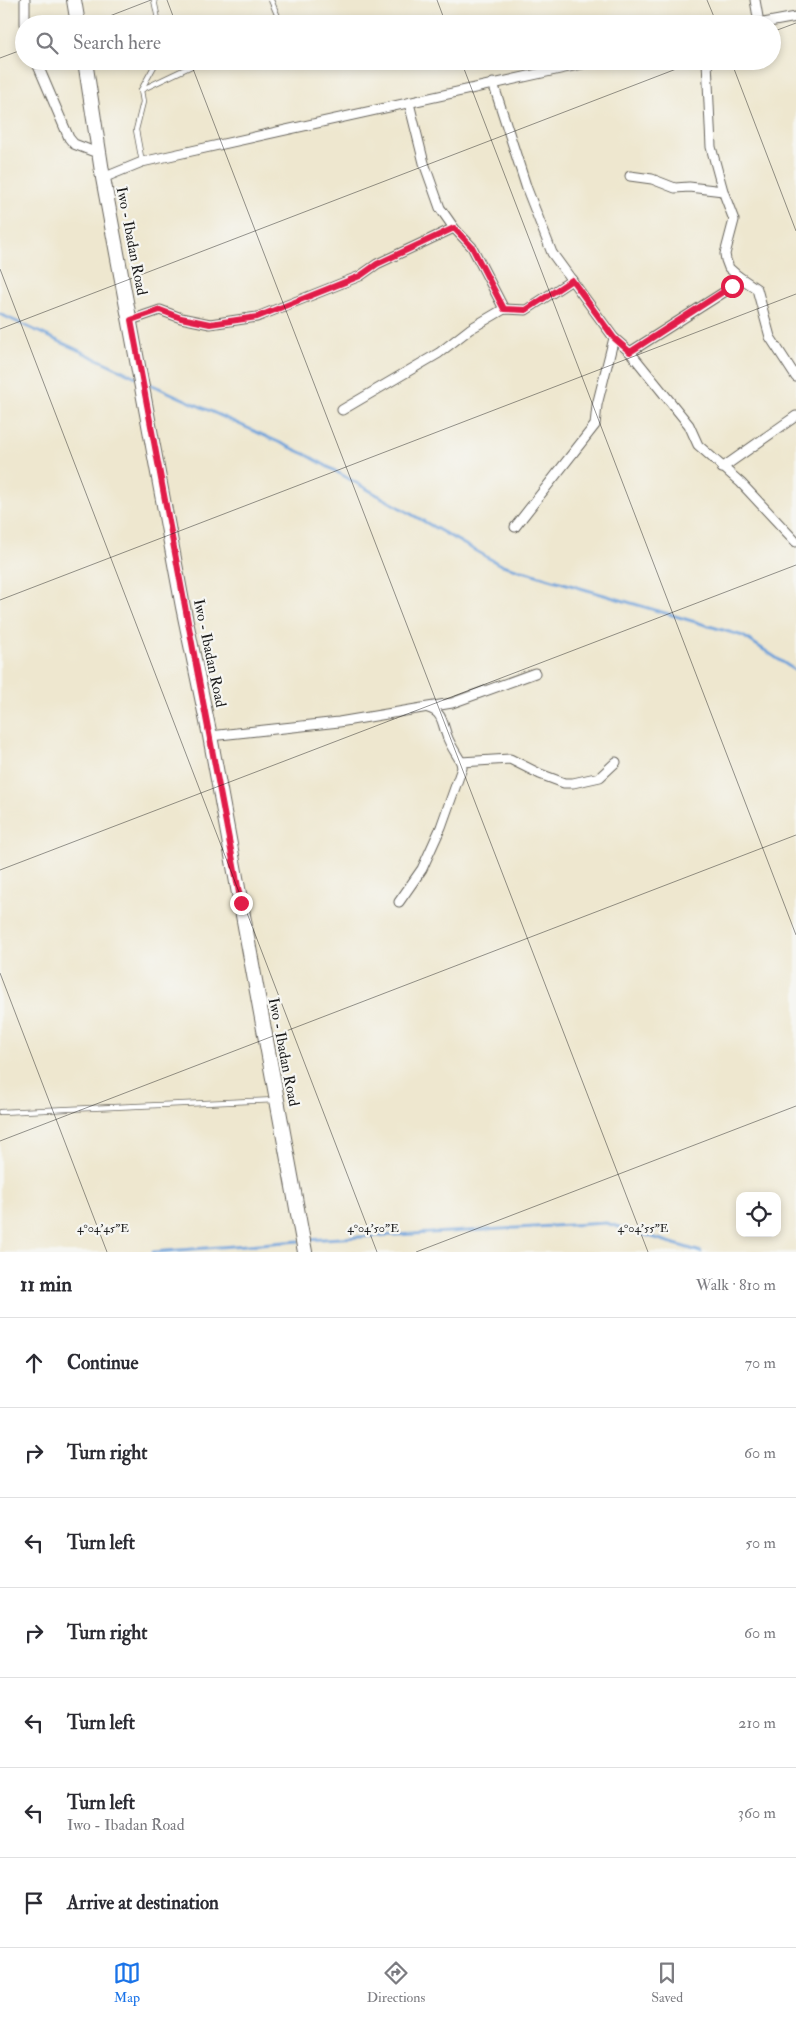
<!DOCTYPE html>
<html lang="en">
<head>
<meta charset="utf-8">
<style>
	body { margin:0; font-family:"IM FELL Double Pica",serif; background:#f7f7f7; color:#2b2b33 }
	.controls { position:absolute; right:15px; bottom:15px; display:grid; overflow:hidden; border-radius:10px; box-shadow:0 2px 8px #0003 }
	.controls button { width:45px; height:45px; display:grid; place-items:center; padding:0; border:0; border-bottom:1px solid #e1e1e2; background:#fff; color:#2b2b33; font:25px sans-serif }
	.stop { position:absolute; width:15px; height:15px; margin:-11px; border:4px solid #e11d48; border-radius:50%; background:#fff }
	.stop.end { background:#e11d48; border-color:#fff; box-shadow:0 1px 5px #0008 }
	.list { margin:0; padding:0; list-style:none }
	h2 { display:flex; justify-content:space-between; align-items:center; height:65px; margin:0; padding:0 20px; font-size:21px }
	h2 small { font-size:16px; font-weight:400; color:#7c7c81 }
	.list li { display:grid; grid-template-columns:32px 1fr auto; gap:15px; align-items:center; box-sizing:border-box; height:90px; padding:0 20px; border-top:1px solid #e1e1e2 }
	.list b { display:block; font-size:19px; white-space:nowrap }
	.list p { margin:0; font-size:16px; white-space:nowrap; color:#7c7c81 }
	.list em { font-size:16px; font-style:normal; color:#7c7c81 }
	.icon { flex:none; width:28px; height:28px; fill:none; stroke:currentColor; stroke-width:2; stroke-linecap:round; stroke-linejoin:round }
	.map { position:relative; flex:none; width:796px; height:1252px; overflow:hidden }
	.search { position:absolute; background:#fff; box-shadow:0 2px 8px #0003; left:15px; right:15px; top:15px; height:55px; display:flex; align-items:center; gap:12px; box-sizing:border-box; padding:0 18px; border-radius:28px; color:#7c7c81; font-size:19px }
	.sheet { height:695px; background:#fff }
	nav { display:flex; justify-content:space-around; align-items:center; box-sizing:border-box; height:70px; border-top:1px solid #e1e1e2; background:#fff; font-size:14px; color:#7c7c81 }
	nav a { display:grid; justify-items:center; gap:2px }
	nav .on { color:#1a73e8 }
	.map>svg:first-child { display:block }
</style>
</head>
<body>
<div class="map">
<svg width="796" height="1252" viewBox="0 0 796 1252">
	<rect width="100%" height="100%" fill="#f6f6f2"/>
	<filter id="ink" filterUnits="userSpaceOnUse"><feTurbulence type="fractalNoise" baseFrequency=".02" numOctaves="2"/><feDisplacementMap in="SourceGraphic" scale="10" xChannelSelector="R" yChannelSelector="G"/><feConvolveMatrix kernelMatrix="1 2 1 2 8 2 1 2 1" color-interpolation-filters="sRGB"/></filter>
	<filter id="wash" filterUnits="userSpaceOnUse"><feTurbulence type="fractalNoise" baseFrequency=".0096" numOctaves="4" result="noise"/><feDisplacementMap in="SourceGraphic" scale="20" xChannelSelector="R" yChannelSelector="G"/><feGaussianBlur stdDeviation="1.12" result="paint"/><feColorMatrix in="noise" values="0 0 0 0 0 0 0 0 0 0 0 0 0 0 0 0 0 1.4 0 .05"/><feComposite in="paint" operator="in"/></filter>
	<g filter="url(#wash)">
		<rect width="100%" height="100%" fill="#eee7cf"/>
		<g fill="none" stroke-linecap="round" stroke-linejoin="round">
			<g stroke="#6da0d9" stroke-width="3">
				<polyline points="0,314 136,377"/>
				<polyline points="146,382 307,455 499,564 743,636 796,671"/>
				<polyline points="306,1240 606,1223 701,1252"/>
				<polyline points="153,1252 299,1241"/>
			</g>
		</g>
	</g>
	<g filter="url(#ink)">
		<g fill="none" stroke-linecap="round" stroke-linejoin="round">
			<defs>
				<g id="lane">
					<polyline points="154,0 159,24"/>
					<polyline points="271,0 281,24"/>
					<polyline points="141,90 202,61"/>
					<polyline points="142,162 136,130 143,102 141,90 157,61"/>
					<polyline points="0,1112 276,1100"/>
				</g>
				<g id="street">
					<polyline points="755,0 759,23"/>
					<polyline points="25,24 25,0"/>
					<polyline points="758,24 796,17"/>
					<polyline points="36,61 69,138 74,144 100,154"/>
					<polyline points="493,83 527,189 552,253 614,338 630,352 689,425 698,445 741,483 796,542"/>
					<polyline points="409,103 424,163 440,208 454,228 472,247 504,309"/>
					<polyline points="630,176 652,179 675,188 689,187 723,191"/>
					<polyline points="103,178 142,162 596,61"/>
					<polyline points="738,276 757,289 770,337 796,377"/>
					<polyline points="131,320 160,310 181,318 210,324 257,317 360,276 377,264 454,228"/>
					<polyline points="630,352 732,287 738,276 729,268 726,260 725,254 734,220 723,191 711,147 707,61"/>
					<polyline points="342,410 439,353 470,329 504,309 526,310 572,280"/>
					<polyline points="722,468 796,416"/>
					<polyline points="515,527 595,425 597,405 614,338"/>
					<path d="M428,708c15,4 14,15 19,28 3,9 9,17 14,26l49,-3 30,15 24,9h9l27,-6 16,-15"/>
					<polyline points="210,736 339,722 452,703 535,673"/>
					<polyline points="399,902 422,869 441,827 462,768 461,762"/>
				</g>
				<g id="primary">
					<polyline points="74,0 78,24"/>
					<polyline points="85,61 103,178 183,607 210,736 305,1252"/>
				</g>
			</defs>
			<use href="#lane" stroke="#66635b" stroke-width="6"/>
			<use href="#street" stroke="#66635b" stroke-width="11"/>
			<use href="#primary" stroke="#66635b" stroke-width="16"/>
			<use href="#lane" stroke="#fff" stroke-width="4.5"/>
			<use href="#street" stroke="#fff" stroke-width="9"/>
			<use href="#primary" stroke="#fff" stroke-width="14"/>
		</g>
	</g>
	<g fill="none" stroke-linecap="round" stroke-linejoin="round" filter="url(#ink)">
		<polyline stroke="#e11d48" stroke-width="6" points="241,903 131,320 160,310 181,318 210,324 257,317 360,276 377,264 454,228 472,247 504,309 526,310 572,280 614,338 630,352 732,286"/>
	</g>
	<path fill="none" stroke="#1c1c1c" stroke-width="1" stroke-opacity="0.45" d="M167,0l9,24M437,0l9,24M707,0l10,24M89,24l62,-24M772,32l24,-9M0,58l24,-9M190,61l458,1191M461,61l335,874M731,61l65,170M0,269l377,983M0,329l697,-268M0,600l796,-306M0,870l796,-305M0,973l107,279M0,1141l796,-306M416,1252l380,-146"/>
	<g text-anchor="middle" stroke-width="4.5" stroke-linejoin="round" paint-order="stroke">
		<g font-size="15" fill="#1c1c1c" stroke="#f6f6f2">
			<text transform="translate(132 241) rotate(79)" y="5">Iwo - Ibadan Road</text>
			<text transform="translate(210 653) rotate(78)" y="5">Iwo - Ibadan Road</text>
			<text transform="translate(284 1052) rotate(79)" y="5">Iwo - Ibadan Road</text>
		</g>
	</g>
	<g font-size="12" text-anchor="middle" fill="#1c1c1c" stroke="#f6f6f2" stroke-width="4.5" stroke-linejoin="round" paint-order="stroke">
		<text x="103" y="1232">4°04'45"E</text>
		<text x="373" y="1232">4°04'50"E</text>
		<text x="643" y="1232">4°04'55"E</text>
	</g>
</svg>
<div class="controls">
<button><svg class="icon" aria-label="locate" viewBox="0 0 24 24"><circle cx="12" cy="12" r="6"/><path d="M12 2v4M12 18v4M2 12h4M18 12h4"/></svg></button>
</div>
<div class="stop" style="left:732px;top:286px"></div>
<div class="stop end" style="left:241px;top:903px"></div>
<div class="search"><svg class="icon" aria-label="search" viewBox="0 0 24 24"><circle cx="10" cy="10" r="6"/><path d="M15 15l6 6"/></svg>Search here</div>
</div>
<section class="sheet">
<h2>11 min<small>Walk · 810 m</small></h2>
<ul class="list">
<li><svg class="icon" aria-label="ahead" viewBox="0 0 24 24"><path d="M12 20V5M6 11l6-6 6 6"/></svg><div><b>Continue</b></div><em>70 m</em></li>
<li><svg class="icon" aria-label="right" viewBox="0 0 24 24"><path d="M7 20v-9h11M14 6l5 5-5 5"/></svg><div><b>Turn right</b></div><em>60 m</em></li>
<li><svg class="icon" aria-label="left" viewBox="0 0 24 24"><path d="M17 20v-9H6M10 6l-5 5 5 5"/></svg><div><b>Turn left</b></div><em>50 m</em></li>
<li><svg class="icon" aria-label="right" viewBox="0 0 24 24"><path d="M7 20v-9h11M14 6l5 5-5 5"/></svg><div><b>Turn right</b></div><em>60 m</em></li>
<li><svg class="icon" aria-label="left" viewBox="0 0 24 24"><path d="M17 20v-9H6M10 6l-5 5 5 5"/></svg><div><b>Turn left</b></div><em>210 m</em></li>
<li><svg class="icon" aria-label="left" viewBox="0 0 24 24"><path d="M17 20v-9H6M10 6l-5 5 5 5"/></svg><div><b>Turn left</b><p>Iwo - Ibadan Road</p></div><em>360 m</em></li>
<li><svg class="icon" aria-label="arrive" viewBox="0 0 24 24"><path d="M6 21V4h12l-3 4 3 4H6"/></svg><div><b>Arrive at destination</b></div></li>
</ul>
</section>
<nav>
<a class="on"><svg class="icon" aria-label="map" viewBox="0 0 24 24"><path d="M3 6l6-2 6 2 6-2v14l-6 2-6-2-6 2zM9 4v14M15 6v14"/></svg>Map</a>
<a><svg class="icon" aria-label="directions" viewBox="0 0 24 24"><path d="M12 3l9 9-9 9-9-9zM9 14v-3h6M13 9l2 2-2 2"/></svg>Directions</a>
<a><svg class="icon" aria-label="saved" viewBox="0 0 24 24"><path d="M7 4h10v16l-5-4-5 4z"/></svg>Saved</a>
</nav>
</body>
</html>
